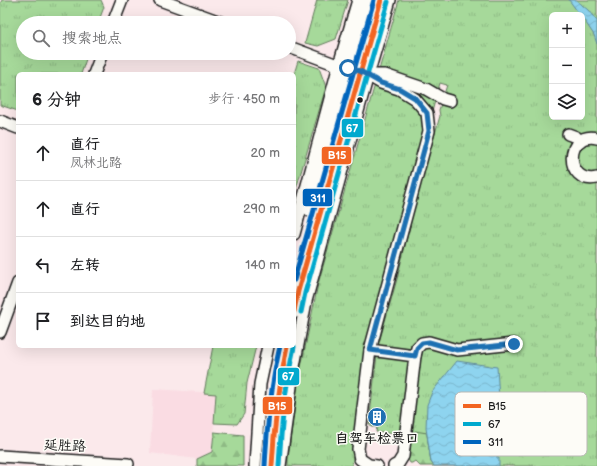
<!DOCTYPE html>
<html lang="zh">
<head>
<meta charset="utf-8">
<style>
	body { margin:0; font-family:"Balsamiq Sans","LXGW WenKai TC",sans-serif; background:#f6f6f6; color:#202124 }
	.controls { position:absolute; right:12px; top:12px; display:grid; overflow:hidden; border-radius:6px; box-shadow:0 4px 16px #0002 }
	.controls button { width:36px; height:36px; display:grid; place-items:center; padding:0; border:0; border-bottom:1px solid #e0e0e0; background:#fff; color:#202124; font:20px sans-serif }
	.stop { position:absolute; width:12px; height:12px; margin:-9px; border:3px solid #1f6fb2; border-radius:50%; background:#fff }
	.stop.end { background:#1f6fb2; border-color:#fff; box-shadow:0 1px 4px #0008 }
	.list { margin:0; padding:0; list-style:none }
	h2 { display:flex; justify-content:space-between; align-items:center; height:52px; margin:0; padding:0 16px; font-size:17px }
	h2 small { font-size:13px; font-weight:400; color:#757577 }
	.list li { display:grid; grid-template-columns:26px 1fr auto; gap:12px; align-items:center; box-sizing:border-box; height:56px; padding:0 16px; border-top:1px solid #e0e0e0 }
	.list b { display:block; font-size:15px; white-space:nowrap }
	.list p { margin:0; font-size:13px; white-space:nowrap; color:#757577 }
	.list em { font-size:13px; font-style:normal; color:#757577 }
	.icon { flex:none; width:22px; height:22px; fill:none; stroke:currentColor; stroke-width:2; stroke-linecap:round; stroke-linejoin:round }
	.map { position:relative; flex:none; width:597px; height:466px; overflow:hidden }
	.search { position:absolute; background:#fff; box-shadow:0 4px 16px #0002; left:16px; top:16px; width:280px; height:44px; display:flex; align-items:center; gap:10px; box-sizing:border-box; padding:0 14px; border-radius:22px; color:#757577; font-size:15px }
	.panel { position:absolute; background:#fff; box-shadow:0 4px 16px #0002; left:16px; top:72px; width:280px; height:276px; border-radius:6px }
	.map>svg:first-child { display:block }
</style>
</head>
<body>
<div class="map">
<svg width="597" height="466" viewBox="0 0 597 466">
	<defs>
		<pattern id="forest-firs" width="22" height="20" patternUnits="userSpaceOnUse"><rect width="22" height="20" fill="#a6d99a"/><path d="M5 1l3.5 6h-7zM16 11l3.5 6h-7z" fill="#8eba84"/></pattern>
		<pattern id="park-tufts" width="24" height="20" patternUnits="userSpaceOnUse"><rect width="24" height="20" fill="#a6d99a"/><path d="M3 7l-1-3M5 7V3M7 7l1-3M15 17l-1-3M17 17v-4M19 17l1-3" fill="none" stroke="#8eba84"/></pattern>
		<pattern id="water-waves" width="16" height="10" patternUnits="userSpaceOnUse"><rect width="16" height="10" fill="#8ed4ef"/><path d="M0 5q4-4 8 0t8 0" fill="none" stroke="#7ab5cc"/></pattern>
	</defs>
	<rect width="100%" height="100%" fill="#fbe9eb"/>
	<filter id="ink" filterUnits="userSpaceOnUse"><feTurbulence type="fractalNoise" baseFrequency=".025" numOctaves="2"/><feDisplacementMap in="SourceGraphic" scale="8" xChannelSelector="R" yChannelSelector="G"/><feConvolveMatrix kernelMatrix="1 2 1 2 8 2 1 2 1" color-interpolation-filters="sRGB"/></filter>
	<g filter="url(#ink)">
		<polygon fill="#fadce3" points="153,389 216,393 212,452 197,459 150,453"/>
		<g fill="url(#forest-firs)" stroke="#617a5b">
			<polygon points="421,351 426,428 431,461 434,466 420,466 415,461 412,463 410,463 408,459"/>
			<polygon points="214,432 243,435 243,466 197,466 197,459 212,452"/>
		</g>
		<g fill="url(#park-tufts)" stroke="#617a5b" fill-rule="evenodd">
			<polygon points="2,0 101,0 104,7 98,23 23,23 23,53 88,53 81,74 18,74 18,111 0,105 0,4"/>
			<polygon points="317,0 348,0 336,39 318,46 305,43"/>
			<path d="M399,0h198v466h-163l-3,-4 -4,-29 -12,-2 -1,3 -17,-2v2l-21,-2 1,-5h-6v-3h-2l9,-78 19,-67 20,-83 23,-80 -1,-6 8,-25 -7,-2 -73,261 -15,122h-64v-9l10,-75 20,-98zM552,15h30v102h-30z"/>
			<polygon points="298,61 319,68 326,87 294,196 294,74"/>
			<polygon points="213,346 256,346 247,383 244,414 237,424 214,423 216,394 204,393"/>
		</g>
		<g fill="url(#water-waves)" stroke="#608a9b" fill-rule="evenodd">
			<polygon points="569,0 576,0 588,10 597,21 597,44 594,35 582,17 582,15 580,15"/>
			<path d="M457,361l40,6 2,32 2,44 -2,1v10h-2v4h2v8h-65l-3,-4 -5,-34 1,-23 5,-13zM470,418l6,5 1,5 -6,7 1,5 -1,6 -4,3 -7,-2c-4,-13 1,-16 6,-28z"/>
		</g>
		<g fill="none" stroke-linecap="round" stroke-linejoin="round">
			<defs>
				<g id="minor">
					<polyline points="160,0 223,23"/>
					<polyline points="113,23 122,0"/>
					<polyline points="289,47 348,69 360,71 381,83 399,89 415,99 427,113 429,131 370,350 358,449 360,459 369,465 377,466"/>
					<polyline points="94,74 102,53"/>
					<polyline points="368,75 385,75 426,89 443,99 450,101"/>
					<polyline points="0,121 18,128"/>
					<polyline points="568,134 576,137 580,141"/>
					<path d="M597,138c-33,-7 -33,47 0,40"/>
					<polyline points="294,234 339,65 358,0"/>
					<polyline points="0,332 18,283"/>
					<polyline points="370,350 415,356 403,456 398,464 394,466"/>
					<polyline points="415,356 417,348 422,343 429,342 457,350 514,344"/>
					<polyline points="0,456 128,464"/>
					<polyline points="255,466 260,384 268,346"/>
					<polyline points="280,466 293,372 306,301 368,75 390,0"/>
				</g>
				<g id="major">
					<polyline points="311,210 348,69 369,0"/>
					<polyline points="294,311 298,291 381,0"/>
					<path d="M272,466c2,-40 6,-81 15,-120"/>
				</g>
			</defs>
			<use href="#minor" stroke="#1c1c1c" stroke-width="14"/>
			<use href="#major" stroke="#1c1c1c" stroke-width="17"/>
			<use href="#minor" stroke="#fdfcf7" stroke-width="11"/>
			<use href="#major" stroke="#fdfcf7" stroke-width="14"/>
			<defs>
				<g id="bus-1">
					<polyline points="294,311 298,291 381,0"/>
					<path d="M272,466c2,-40 7,-80 15,-120"/>
				</g>
				<g id="bus-2">
					<polyline points="301,312 305,293 388,2"/>
					<path d="M279,466c2,-40 6,-79 15,-119"/>
				</g>
				<g id="bus-3">
					<polyline points="294,280 374,0"/>
					<path d="M265,466c2,-41 6,-81 15,-120"/>
				</g>
			</defs>
			<use href="#bus-1" stroke="#fdfcf7" stroke-width="8"/>
			<use href="#bus-2" stroke="#fdfcf7" stroke-width="8"/>
			<use href="#bus-3" stroke="#fdfcf7" stroke-width="8"/>
			<use href="#bus-1" stroke="#f26522" stroke-width="5"/>
			<use href="#bus-2" stroke="#00a9ce" stroke-width="5"/>
			<use href="#bus-3" stroke="#0065bd" stroke-width="5"/>
		</g>
	</g>
	<g fill="none" stroke-linecap="round" stroke-linejoin="round" filter="url(#ink)">
		<polyline stroke="#1f6fb2" stroke-width="5" points="348,68 360,71 381,83 400,89 415,98 427,113 429,131 370,350 415,356 417,348 422,343 429,342 457,350 514,344"/>
	</g>
	<defs>
		<symbol id="building-disc" viewBox="-11 -11 22 22"><circle r="9.5" fill="#1f6fb2" stroke="#fdfcf7"/><path d="M-4-6H4V6H1V3H-1V6H-4ZM-2.5-4.3h1.7v1.8h-1.7ZM.8-4.3h1.7v1.8H.8ZM-2.5-1h1.7V.8h-1.7ZM.8-1h1.7V.8H.8Z" fill="#fff"/></symbol>
	</defs>
	<g fill-rule="evenodd">
		<use href="#building-disc" x="366" y="406" width="22" height="22"/>
	</g>
	<circle fill="#1c1c1c" stroke="#fdfcf7" stroke-width="1.5" cx="360" cy="100" r="3.5"/>
	<g text-anchor="middle" stroke-width="3" stroke-linejoin="round" paint-order="stroke">
		<g font-size="14" font-weight="bold" fill="#1c1c1c" stroke="#fdfcf7">
			<text x="377" y="443">自驾车检票口</text>
		</g>
		<g font-size="14" fill="#1c1c1c" stroke="#fdfcf7">
			<text transform="translate(65 445) rotate(3)" y="5">延胜路</text>
		</g>
	</g>
	<rect x="455" y="392" width="132" height="64" rx="6" fill="#fdfcf7" stroke="#bab9b5" stroke-width="1"/>
	<rect x="463" y="404" width="18" height="4" fill="#f26522"/>
	<rect x="463" y="422" width="18" height="4" fill="#00a9ce"/>
	<rect x="463" y="440" width="18" height="4" fill="#0065bd"/>
	<g font-size="11" fill="#1c1c1c">
		<text x="488" y="410">B15</text>
		<text x="488" y="428">67</text>
		<text x="488" y="446">311</text>
	</g>
	<g stroke="#fdfcf7" stroke-width="1.5">
		<rect x="341" y="118" width="23" height="20" rx="4" fill="#00a9ce"/>
		<rect x="321" y="146" width="31" height="19" rx="4" fill="#f26522"/>
		<rect x="302" y="188" width="31" height="19" rx="4" fill="#0065bd"/>
		<rect x="277" y="367" width="23" height="19" rx="4" fill="#00a9ce"/>
		<rect x="262" y="396" width="31" height="19" rx="4" fill="#f26522"/>
	</g>
	<g font-size="11" text-anchor="middle" font-weight="bold" fill="#fff">
		<text x="352" y="132">67</text>
		<text x="337" y="159">B15</text>
		<text x="318" y="202">311</text>
		<text x="288" y="380">67</text>
		<text x="277" y="410">B15</text>
	</g>
</svg>
<div class="controls">
<button>+</button>
<button>−</button>
<button><svg class="icon" aria-label="layers" viewBox="0 0 24 24"><path d="M12 4l9 5-9 5-9-5zM3 14l9 5 9-5"/></svg></button>
</div>
<div class="stop" style="left:348px;top:68px"></div>
<div class="stop end" style="left:514px;top:344px"></div>
<div class="search"><svg class="icon" aria-label="search" viewBox="0 0 24 24"><circle cx="10" cy="10" r="6"/><path d="M15 15l6 6"/></svg>搜索地点</div>
<section class="panel">
<h2>6 分钟<small>步行 · 450 m</small></h2>
<ul class="list">
<li><svg class="icon" aria-label="ahead" viewBox="0 0 24 24"><path d="M12 20V5M6 11l6-6 6 6"/></svg><div><b>直行</b><p>凤林北路</p></div><em>20 m</em></li>
<li><svg class="icon" aria-label="ahead" viewBox="0 0 24 24"><path d="M12 20V5M6 11l6-6 6 6"/></svg><div><b>直行</b></div><em>290 m</em></li>
<li><svg class="icon" aria-label="left" viewBox="0 0 24 24"><path d="M17 20v-9H6M10 6l-5 5 5 5"/></svg><div><b>左转</b></div><em>140 m</em></li>
<li><svg class="icon" aria-label="arrive" viewBox="0 0 24 24"><path d="M6 21V4h12l-3 4 3 4H6"/></svg><div><b>到达目的地</b></div></li>
</ul>
</section>
</div>
</body>
</html>
